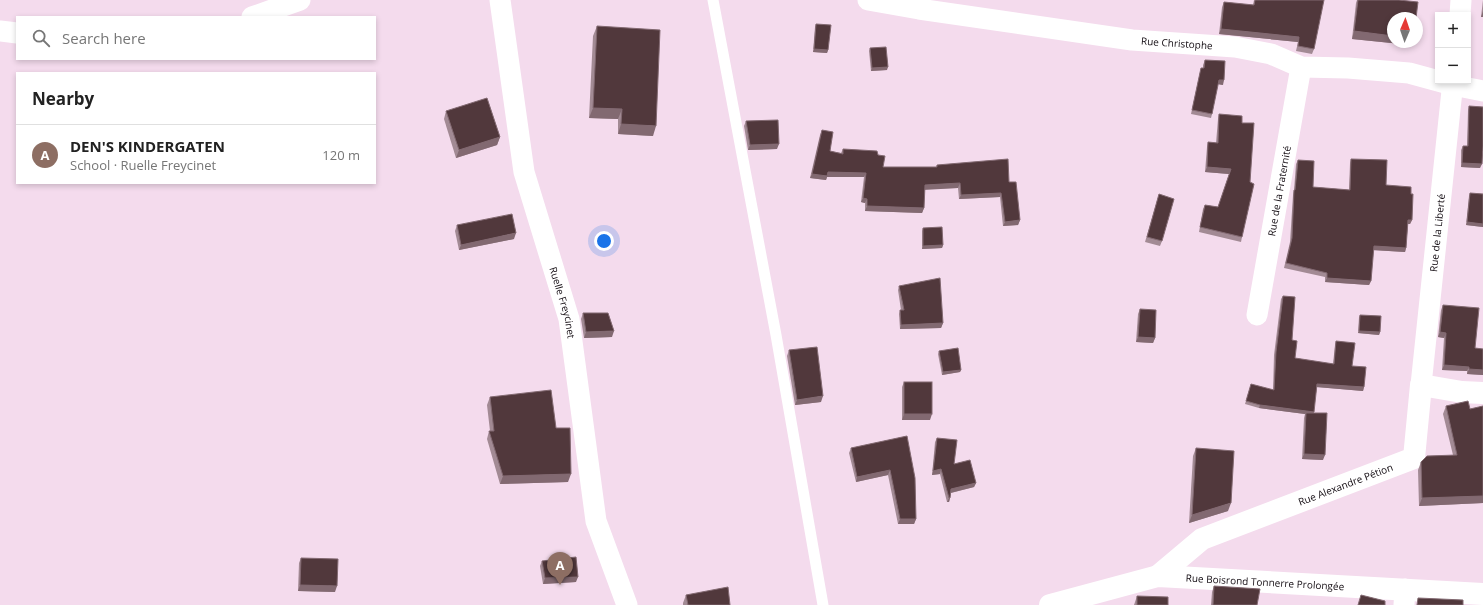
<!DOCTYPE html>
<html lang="en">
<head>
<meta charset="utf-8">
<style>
	body { margin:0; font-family:"Open Sans",sans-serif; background:#f6f6f6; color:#222 }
	.controls { position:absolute; right:12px; top:12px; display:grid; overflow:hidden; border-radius:0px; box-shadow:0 2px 6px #0003 }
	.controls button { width:36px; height:36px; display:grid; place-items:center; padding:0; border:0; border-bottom:1px solid #e0e0e0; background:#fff; color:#222; font:20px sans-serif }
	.compass { position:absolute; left:1387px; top:12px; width:36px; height:36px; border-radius:50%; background:#fff; box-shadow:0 2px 6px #0003; rotate:2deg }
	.you { position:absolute; left:604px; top:241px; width:14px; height:14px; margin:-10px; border:3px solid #fff; border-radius:50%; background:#1a73e8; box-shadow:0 0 0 6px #1a73e833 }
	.badge { display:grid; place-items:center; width:26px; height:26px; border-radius:50%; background:#db2777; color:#fff; font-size:13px; font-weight:700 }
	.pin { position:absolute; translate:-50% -33px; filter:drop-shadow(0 1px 2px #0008) }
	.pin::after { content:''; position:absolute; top:21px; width:14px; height:12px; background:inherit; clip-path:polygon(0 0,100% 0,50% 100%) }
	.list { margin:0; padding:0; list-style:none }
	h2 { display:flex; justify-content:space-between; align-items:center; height:52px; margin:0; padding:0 16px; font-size:17px }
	h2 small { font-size:13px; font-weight:400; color:#767676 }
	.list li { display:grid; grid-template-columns:26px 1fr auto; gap:12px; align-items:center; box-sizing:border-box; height:60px; padding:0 16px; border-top:1px solid #e0e0e0 }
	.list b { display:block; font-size:15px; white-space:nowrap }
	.list p { margin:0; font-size:13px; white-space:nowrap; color:#767676 }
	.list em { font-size:13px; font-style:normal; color:#767676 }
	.icon { flex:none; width:22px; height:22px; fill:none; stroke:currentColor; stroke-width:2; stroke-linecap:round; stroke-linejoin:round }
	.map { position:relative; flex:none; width:1483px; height:605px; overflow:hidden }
	.search { position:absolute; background:#fff; box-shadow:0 2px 6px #0003; left:16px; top:16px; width:360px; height:44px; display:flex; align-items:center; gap:10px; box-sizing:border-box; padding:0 14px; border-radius:0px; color:#767676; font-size:15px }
	.panel { position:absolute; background:#fff; box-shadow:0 2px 6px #0003; left:16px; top:72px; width:360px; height:112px; border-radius:0px }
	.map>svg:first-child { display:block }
</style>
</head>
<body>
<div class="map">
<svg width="1483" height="605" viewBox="0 0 1483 605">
	<rect width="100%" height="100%" fill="#f4dbed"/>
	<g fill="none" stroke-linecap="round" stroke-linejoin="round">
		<polyline stroke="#fff" stroke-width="11" points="713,0 776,335 823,605"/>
		<g stroke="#fff" stroke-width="21">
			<path id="s1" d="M500,0l24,172 45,147 27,202 31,84"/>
			<path id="s2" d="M868,0l51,9 213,31 103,7 36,7 30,13 47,1 61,5 44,12 30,6"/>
			<polyline points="1460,15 1461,0"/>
			<polyline points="252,17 300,0"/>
			<polyline points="0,31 17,33"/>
			<path id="s3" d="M1257,315l44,-248"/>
			<path id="s4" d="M1421,385l32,-304"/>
			<polyline points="1404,605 1405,589"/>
		</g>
		<g stroke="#fff" stroke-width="22">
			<path id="s5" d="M1158,576l44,-37 212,-81 7,-73 41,7 21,1"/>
			<path id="s6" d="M1050,605l108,-29 325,18"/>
		</g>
	</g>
	<g fill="#a28a94">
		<polygon points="1254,0 1314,49 1312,54 1296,51 1298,42 1219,34 1222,7 1224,2 1253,5"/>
		<polygon points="1357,0 1399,0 1411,45 1352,39 1356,3"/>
		<polygon points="1483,0 1483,17 1481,17"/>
		<polygon points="816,24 828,50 827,53 813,52 815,27"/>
		<polygon points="597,26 653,136 618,134 618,119 589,118 593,36"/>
		<polygon points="870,48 887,70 871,71 869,51"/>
		<polygon points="1205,60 1223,85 1218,84 1212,114 1211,118 1191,114 1200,72 1201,68 1203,68 1203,65"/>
		<polygon points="1469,106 1483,107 1483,151 1482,151 1480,168 1461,167 1461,150 1463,146 1467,146 1468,110"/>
		<polygon points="446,111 500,137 497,145 456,158 444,119"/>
		<polygon points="1219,114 1242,123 1242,237 1241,242 1199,232 1203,209 1205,205 1218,207 1229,174 1205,172 1207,147 1208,142 1216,143 1218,119"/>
		<polygon points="746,121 777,149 748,150 744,126"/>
		<polygon points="822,130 830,151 841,153 843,149 878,155 883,167 936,167 937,165 1009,182 1020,220 1018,225 1003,226 1000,197 959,199 958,188 924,189 924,208 922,213 865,211 865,203 861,202 864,177 827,177 826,180 810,178 820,135"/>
		<polygon points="1351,159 1386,185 1411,194 1412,220 1410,224 1408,224 1406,248 1405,252 1373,250 1371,281 1369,285 1325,282 1325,277 1284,268 1290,242 1293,195 1294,190 1296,164 1298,160 1313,187 1349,190 1350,163"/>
		<polygon points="1470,193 1483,194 1483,227 1466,225 1469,196"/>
		<polygon points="1159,194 1162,241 1160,246 1145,242"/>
		<polygon points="457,225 514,239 459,250 455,231"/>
		<polygon points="923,228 943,245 942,248 922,249 922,231"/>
		<polygon points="899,286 943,323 941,328 900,329 899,314 900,310 901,310 898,290"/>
		<polygon points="1283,296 1292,340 1295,358 1333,364 1335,345 1336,341 1352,366 1364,387 1363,391 1317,387 1313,413 1323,460 1302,459 1304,418 1305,414 1259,408 1245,404 1251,384 1273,390 1274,355 1281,299"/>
		<polygon points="1443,305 1475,348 1483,349 1483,375 1467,374 1467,371 1442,370 1444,338 1438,337 1441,310"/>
		<polygon points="1140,309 1155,338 1153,343 1136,342 1138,314"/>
		<polygon points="583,313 612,337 584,338 581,319"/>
		<polygon points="1360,315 1380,332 1379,335 1358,333 1359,317"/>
		<polygon points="789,350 821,402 795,405 787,356"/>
		<polygon points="939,351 961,370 960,372 942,375 938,354"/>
		<polygon points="904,382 930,420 902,420 902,387"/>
		<polygon points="490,397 556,428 568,482 500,484 487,439 489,431 490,431 487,405"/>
		<polygon points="1446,406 1470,409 1483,406 1483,503 1419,506 1418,470 1421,462 1453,455 1443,414"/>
		<polygon points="907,436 916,519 914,524 898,524 888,475 856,482 849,453 851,448"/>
		<polygon points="937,438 954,464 976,483 974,487 951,493 950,498 949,502 947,502 940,474 932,475 935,442"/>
		<polygon points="1196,448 1228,511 1189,523 1193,456"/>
		<polygon points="301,558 335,592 298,591 299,563"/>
		<polygon points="542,561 576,582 543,584 540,566"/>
		<polygon points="1214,586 1257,605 1211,605 1212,592"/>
		<polygon points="686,595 730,605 683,605 683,603"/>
		<polygon points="1137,596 1168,605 1134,605"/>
	</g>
	<g fill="#826971">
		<polygon points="1483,11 1483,17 1481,17"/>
		<polygon points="1221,29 1299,37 1298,42 1219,34"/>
		<polygon points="1354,31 1393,36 1393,42 1412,42 1411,45 1352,39"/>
		<polygon points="814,49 828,50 827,53 813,52"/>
		<polygon points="888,67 887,70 871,71 872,68"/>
		<polygon points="1219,80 1224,80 1223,85 1217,84"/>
		<polygon points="593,108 622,109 618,119 589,118"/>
		<polygon points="621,124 656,126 653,136 618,134"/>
		<polygon points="500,137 497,145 456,158 459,150"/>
		<polygon points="779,144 777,149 748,150 750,145"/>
		<polygon points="1462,163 1482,164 1480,168 1461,167"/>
		<polygon points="1207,167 1231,169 1229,174 1205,172"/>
		<polygon points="828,172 866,173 864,177 827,177 826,180 810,178 812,174"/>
		<polygon points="960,183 958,188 923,190 925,185"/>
		<polygon points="1001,193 1000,197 959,199 961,195"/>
		<polygon points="863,198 867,199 865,203 861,202"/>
		<polygon points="867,206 924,208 922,213 865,211"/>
		<polygon points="1020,220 1018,225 1003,226 1005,222"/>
		<polygon points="1408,220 1412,220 1410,224 1406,224"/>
		<polygon points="1467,222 1483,224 1483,227 1466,225"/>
		<polygon points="516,233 514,239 459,250 461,245"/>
		<polygon points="943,245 942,248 922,249 923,246"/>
		<polygon points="1374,246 1406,248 1405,252 1372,250"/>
		<polygon points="1327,278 1371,281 1369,285 1325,282"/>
		<polygon points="943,323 941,328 900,329 901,325"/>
		<polygon points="614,331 612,337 584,338 586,332"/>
		<polygon points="1359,331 1380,332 1379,335 1358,333"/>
		<polygon points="1440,332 1446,333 1444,338 1438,337"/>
		<polygon points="1138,337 1155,338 1153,343 1136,342"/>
		<polygon points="1444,365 1469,367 1467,371 1442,370"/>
		<polygon points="1469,369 1483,370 1483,375 1467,374"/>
		<polygon points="961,370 960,372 942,375 943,372"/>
		<polygon points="1317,384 1364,387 1363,391 1316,387"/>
		<polygon points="823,396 821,402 795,405 797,400"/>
		<polygon points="1260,405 1314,412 1313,415 1306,413 1305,414 1259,408"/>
		<polygon points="904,414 932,414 930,420 902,420"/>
		<polygon points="1304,454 1325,455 1323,460 1302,459"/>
		<polygon points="941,469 940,474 932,475 933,471"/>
		<polygon points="890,470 888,475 856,482 857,477"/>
		<polygon points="571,474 568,482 500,484 503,476"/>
		<polygon points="976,483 974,487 950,493 951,489"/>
		<polygon points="1483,496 1483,503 1419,506 1422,498"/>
		<polygon points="949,498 950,498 949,502 947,502"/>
		<polygon points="1231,503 1228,511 1189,523 1192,515"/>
		<polygon points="900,519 916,519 914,524 898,524"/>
		<polygon points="578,577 576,582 543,584 545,578"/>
		<polygon points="300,585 337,586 335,592 298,591"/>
	</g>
	<g fill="#51383c" stroke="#826971">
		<polygon points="1255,0 1324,0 1314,49 1298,46 1299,37 1221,29 1224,2 1254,5"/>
		<polygon points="1358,0 1399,0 1418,2 1416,18 1393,18 1393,36 1354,31"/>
		<polygon points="816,24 831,25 828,50 814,49"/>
		<polygon points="597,26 660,30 656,126 621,124 622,109 593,108"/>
		<polygon points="886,47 888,67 872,68 870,48"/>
		<polygon points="1205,60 1225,61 1224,80 1219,80 1212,114 1192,110 1201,68 1204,68"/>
		<polygon points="487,98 500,137 459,150 446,111"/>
		<polygon points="1469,106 1483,107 1483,146 1482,164 1462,163 1463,146 1468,146"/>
		<polygon points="1219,114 1242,116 1242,123 1254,123 1250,182 1254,184 1242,237 1200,227 1205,205 1218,207 1231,169 1207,167 1208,142 1218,143"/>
		<polygon points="778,120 779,144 750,145 746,121"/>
		<polygon points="822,130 833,132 830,151 843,154 843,149 877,151 878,155 885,156 883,167 937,167 937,165 1008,159 1009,182 1016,182 1020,220 1005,222 1001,193 961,195 960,183 925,185 924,208 867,206 867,199 863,198 866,173 828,172 827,176 812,174"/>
		<polygon points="1351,159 1387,160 1386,185 1411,187 1411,194 1413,194 1412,220 1408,220 1406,248 1374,246 1371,281 1327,278 1327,273 1286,263 1292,238 1294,190 1295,190 1298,160 1314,161 1313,187 1350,190"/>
		<polygon points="1470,193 1483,194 1483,224 1467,222"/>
		<polygon points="1159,194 1174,199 1162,241 1147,237"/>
		<polygon points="512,214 516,233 461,245 457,225"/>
		<polygon points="942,227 943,245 923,246 923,228"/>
		<polygon points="940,278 943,323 901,325 900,310 904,310 899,286"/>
		<polygon points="1283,296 1295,297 1292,340 1297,341 1295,358 1334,364 1336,341 1355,343 1352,366 1366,367 1364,387 1317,384 1314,412 1260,405 1246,401 1251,384 1274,390 1276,352"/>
		<polygon points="1443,305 1479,308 1475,348 1483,349 1483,370 1469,369 1469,367 1444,365 1446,333 1440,332"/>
		<polygon points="1140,309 1156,310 1155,338 1138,337"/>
		<polygon points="583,313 608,313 614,331 586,332"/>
		<polygon points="1360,315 1381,316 1380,332 1359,331"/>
		<polygon points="817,347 823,396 797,400 789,350"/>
		<polygon points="958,348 961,370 943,372 939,351"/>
		<rect x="904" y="382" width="28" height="32"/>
		<polygon points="551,390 556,428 570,428 571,474 503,476 489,431 494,431 490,397"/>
		<polygon points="1468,401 1470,409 1483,406 1483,496 1422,498 1421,462 1427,456 1457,455 1446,406"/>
		<polygon points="1306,413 1327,413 1325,455 1304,454"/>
		<polygon points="907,436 915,478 916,519 900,519 890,470 857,477 851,448"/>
		<polygon points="937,438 957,440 954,464 970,460 976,483 951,489 950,498 949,498 941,469 933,471"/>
		<polygon points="1196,448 1234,451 1231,503 1192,515"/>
		<polygon points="576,557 578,577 545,578 542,561"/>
		<polygon points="301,558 338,559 337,586 300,585"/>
		<polygon points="1214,586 1260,589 1257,605 1213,605"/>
		<polygon points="728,587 730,605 688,605 686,595"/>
		<polygon points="1361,595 1385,601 1385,605 1358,605"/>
		<polygon points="1137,596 1168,597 1168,605 1137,605"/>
		<polygon points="1418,598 1463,600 1463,605 1417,605"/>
	</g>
	<g text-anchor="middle" stroke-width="4" stroke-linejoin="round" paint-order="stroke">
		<g font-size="10" fill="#120b11" stroke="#feeaf9">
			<text dy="4" stroke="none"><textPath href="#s2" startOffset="312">Rue Christophe</textPath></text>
			<text dy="4" stroke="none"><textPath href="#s3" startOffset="126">Rue de la Fraternité</textPath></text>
			<text dy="4" stroke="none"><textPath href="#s4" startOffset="153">Rue de la Liberté</textPath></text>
			<text dy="4" stroke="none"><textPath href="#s1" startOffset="310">Ruelle Freycinet</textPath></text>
			<text dy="4" stroke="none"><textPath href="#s5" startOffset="211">Rue Alexandre Pétion</textPath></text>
			<text dy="4" stroke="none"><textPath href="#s6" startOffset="219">Rue Boisrond Tonnerre Prolongée</textPath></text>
		</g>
	</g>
</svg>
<div class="controls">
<button>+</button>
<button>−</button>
</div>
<svg class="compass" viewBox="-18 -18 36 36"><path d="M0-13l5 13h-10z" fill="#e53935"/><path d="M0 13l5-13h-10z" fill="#767676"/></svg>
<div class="you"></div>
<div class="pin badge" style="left:560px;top:585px;background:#8d6e63">A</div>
<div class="search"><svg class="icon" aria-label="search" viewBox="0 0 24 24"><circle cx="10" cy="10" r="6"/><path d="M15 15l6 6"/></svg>Search here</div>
<section class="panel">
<h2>Nearby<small></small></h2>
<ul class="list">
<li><span class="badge" style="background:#8d6e63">A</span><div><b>DEN'S KINDERGATEN</b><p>School · Ruelle Freycinet</p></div><em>120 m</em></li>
</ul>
</section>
</div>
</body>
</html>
